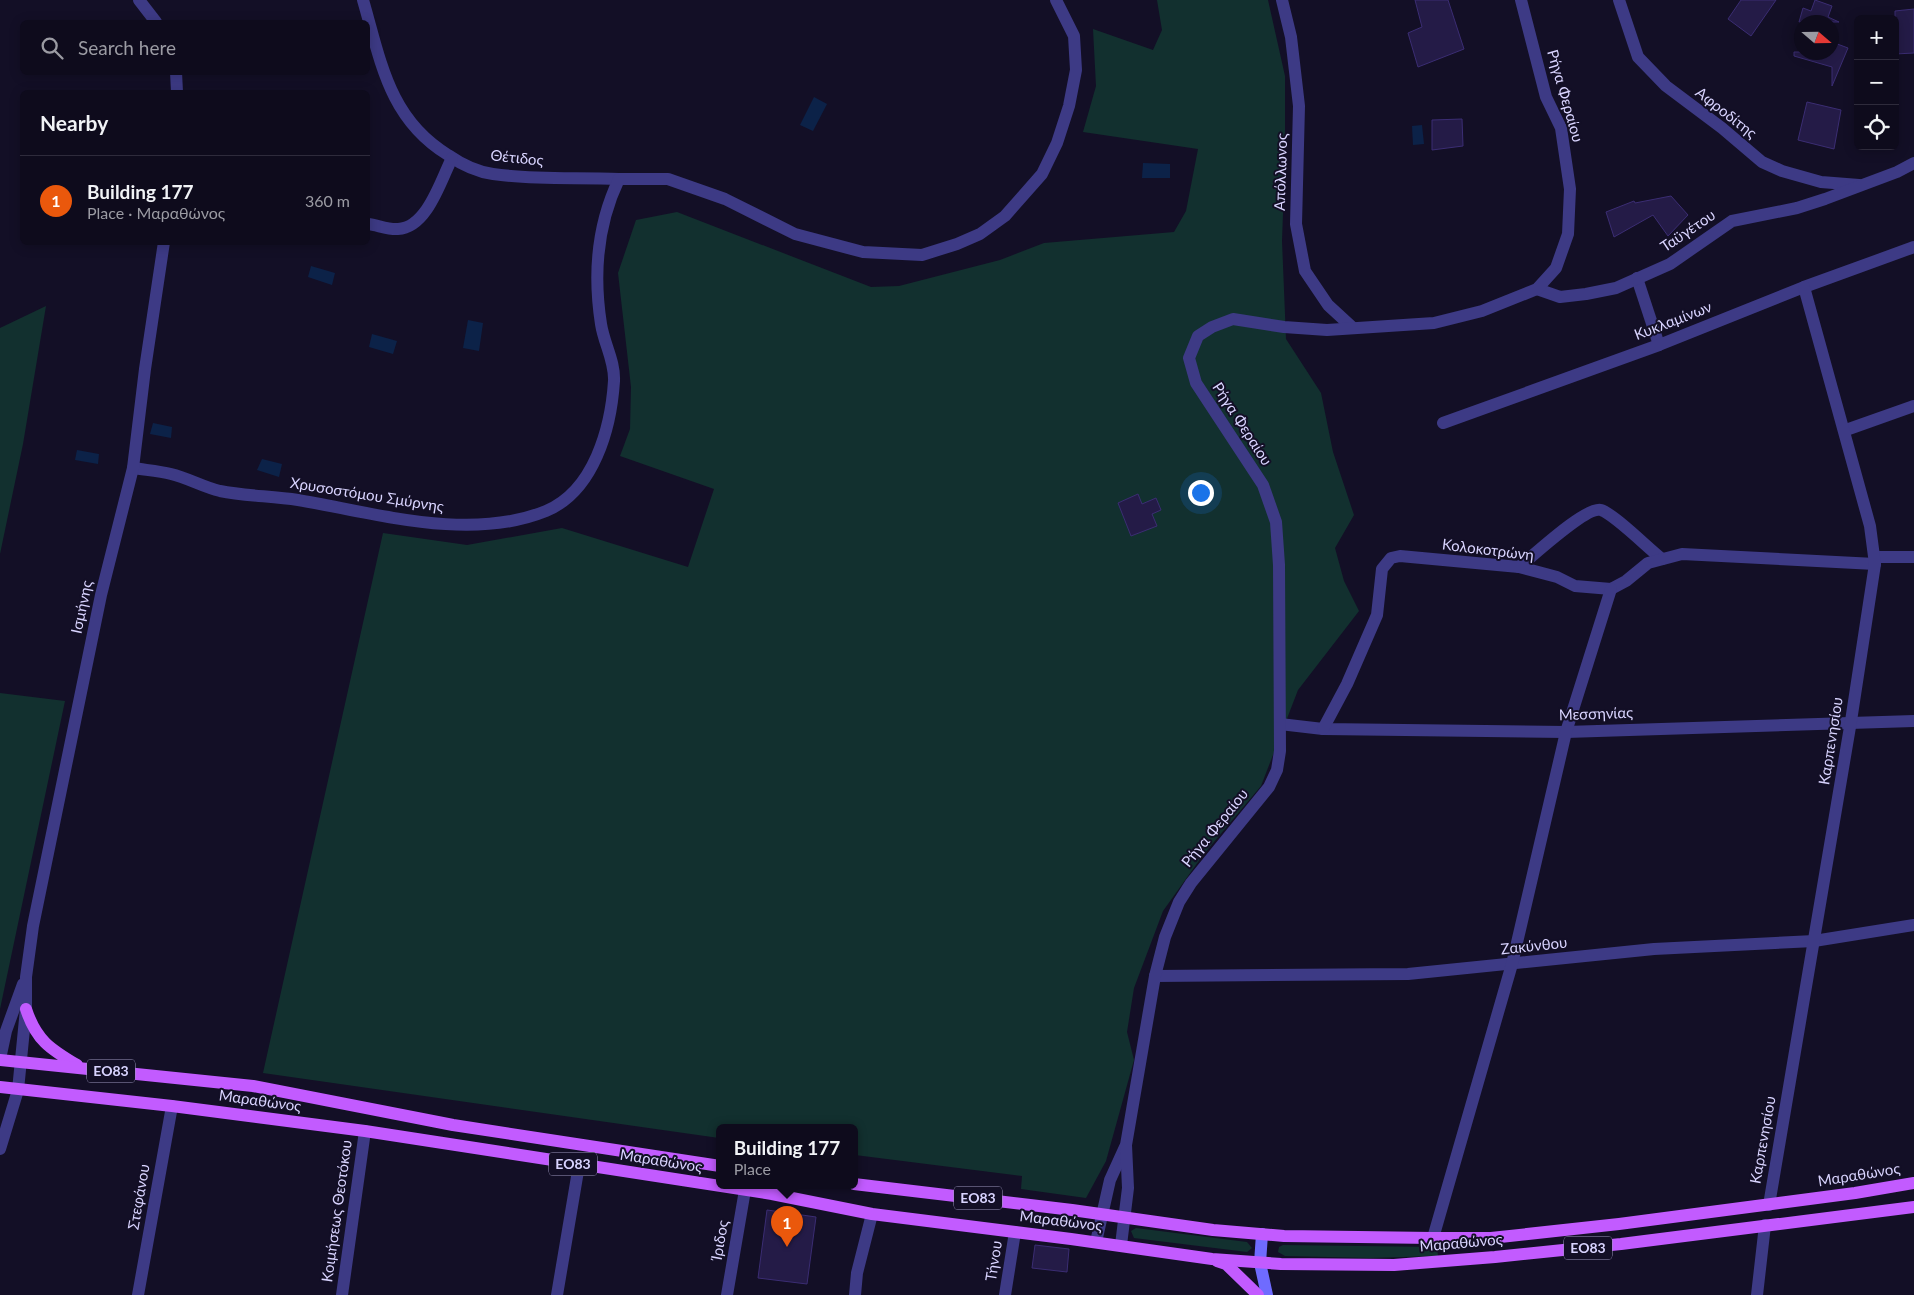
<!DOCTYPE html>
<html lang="en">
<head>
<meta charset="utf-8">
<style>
	body { margin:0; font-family:Lato,sans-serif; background:#1c1929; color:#f1f3f6 }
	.controls { position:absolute; right:15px; top:15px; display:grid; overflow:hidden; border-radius:8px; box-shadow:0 2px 12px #0003 }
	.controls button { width:45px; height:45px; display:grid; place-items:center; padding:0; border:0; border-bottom:1px solid #2e2b3b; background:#0e0b1c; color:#f1f3f6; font:25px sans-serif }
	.compass { position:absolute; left:1794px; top:15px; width:45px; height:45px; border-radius:50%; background:#0e0b1c; box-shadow:0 2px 12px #0003; rotate:110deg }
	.you { position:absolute; left:1200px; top:492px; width:18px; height:18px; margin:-12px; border:4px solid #fff; border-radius:50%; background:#1a73e8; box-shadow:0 0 0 8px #1a73e833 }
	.badge { display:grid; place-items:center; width:32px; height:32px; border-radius:50%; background:#ea580c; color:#fff; font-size:16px; font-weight:700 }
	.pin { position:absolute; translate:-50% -41px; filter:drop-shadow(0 1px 2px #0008) }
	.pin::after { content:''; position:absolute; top:26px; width:18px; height:15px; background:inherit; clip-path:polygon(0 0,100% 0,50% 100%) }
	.popup { position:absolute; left:716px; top:1124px; width:142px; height:65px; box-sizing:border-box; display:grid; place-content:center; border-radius:8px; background:#0e0b1c; filter:drop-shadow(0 1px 4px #0005); font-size:16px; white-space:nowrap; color:#9b9ba3 }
	.popup b { font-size:19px; color:#f1f3f6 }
	.popup::after { content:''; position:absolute; left:50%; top:100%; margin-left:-10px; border:10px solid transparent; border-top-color:#0e0b1c }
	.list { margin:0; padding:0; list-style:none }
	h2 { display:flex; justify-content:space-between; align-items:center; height:65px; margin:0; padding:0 20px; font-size:21px }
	h2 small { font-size:16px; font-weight:400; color:#9b9ba3 }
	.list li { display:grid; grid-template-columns:32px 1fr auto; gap:15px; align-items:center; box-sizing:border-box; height:90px; padding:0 20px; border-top:1px solid #2e2b3b }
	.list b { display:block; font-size:19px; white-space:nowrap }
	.list p { margin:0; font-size:16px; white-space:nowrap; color:#9b9ba3 }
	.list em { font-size:16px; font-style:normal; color:#9b9ba3 }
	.icon { flex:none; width:28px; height:28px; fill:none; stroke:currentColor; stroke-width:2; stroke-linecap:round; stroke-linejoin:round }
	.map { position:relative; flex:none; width:1914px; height:1295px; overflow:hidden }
	.search { position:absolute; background:#0e0b1c; box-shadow:0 2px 12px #0003; left:20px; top:20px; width:350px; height:55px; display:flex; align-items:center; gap:12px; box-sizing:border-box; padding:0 18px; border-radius:8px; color:#9b9ba3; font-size:19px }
	.panel { position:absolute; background:#0e0b1c; box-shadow:0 2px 12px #0003; left:20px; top:90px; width:350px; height:155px; border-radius:8px }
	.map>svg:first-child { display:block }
</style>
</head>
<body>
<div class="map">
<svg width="1914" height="1295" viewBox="0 0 1914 1295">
	<rect width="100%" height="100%" fill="#130f26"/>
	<g fill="#12302f">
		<polygon points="1157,0 1268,0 1285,76 1285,158 1282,241 1286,339 1321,393 1333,452 1354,515 1335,548 1344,581 1359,611 1298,690 1261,786 1203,855 1163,911 1134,988 1127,1032 1134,1060 1106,1161 1086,1198 1021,1189 1022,1176 855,1155 854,1128 720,1128 719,1138 263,1073 383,533 467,545 562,528 688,567 714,489 620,456 630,429 631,387 618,273 636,220 677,212 871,287 899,286 1000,260 1044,243 1174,232 1186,211 1198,149 1083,132 1096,86 1093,29 1153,50 1162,30"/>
		<polygon points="46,306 23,444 0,554 0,328"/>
		<polygon points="0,693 65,701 0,1009"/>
		<polygon points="1136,1228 1247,1242 1252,1248 1247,1252 1134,1238 1131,1231"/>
		<polygon points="1283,1245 1437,1247 1438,1256 1370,1258 1285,1256 1278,1252 1279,1247"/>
	</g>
	<g fill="#0c2248">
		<polygon points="814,97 827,104 813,131 800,125"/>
		<polygon points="1422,125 1424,144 1413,145 1412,126"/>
		<polygon points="1143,163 1170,164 1170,178 1142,178"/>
		<polygon points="311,266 335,273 332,285 308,277"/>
		<polygon points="468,320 483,323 479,351 463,348"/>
		<polygon points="372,334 397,341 393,354 369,347"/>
		<polygon points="153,423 172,427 171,438 150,434"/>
		<polygon points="77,450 99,454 98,464 75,460"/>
		<polygon points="262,459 282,464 279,477 257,470"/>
	</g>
	<g fill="#241b47" stroke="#3b2d73">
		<polygon points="1415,0 1448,0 1464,49 1418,67 1408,33 1422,27"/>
		<polygon points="1741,0 1776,0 1751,36 1728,19"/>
		<polygon points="1815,0 1832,6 1828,17 1839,22 1799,22 1803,8 1811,11"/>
		<polygon points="1914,9 1914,53 1895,54 1895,11"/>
		<polygon points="1832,42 1848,48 1832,86 1832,67 1794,56 1794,52 1832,52"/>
		<polygon points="1807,102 1841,110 1834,149 1798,140"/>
		<polygon points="1462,119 1463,146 1432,150 1432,120"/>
		<polygon points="1671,196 1688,215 1668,236 1653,215 1614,237 1606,212 1634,201 1635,203"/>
		<polygon points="1138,494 1142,504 1156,498 1161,510 1152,514 1157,526 1131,536 1118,503"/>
		<polygon points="767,1210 816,1217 807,1284 758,1278"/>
		<polygon points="1035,1245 1069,1249 1067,1272 1032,1268"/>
	</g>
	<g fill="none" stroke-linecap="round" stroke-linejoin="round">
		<g stroke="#3d3a85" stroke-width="12">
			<path d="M363,0c18,62 26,119 85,155 13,9 30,17 45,19 42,6 84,3 126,5"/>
			<polyline points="1282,0 1291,37 1299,106 1296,224 1305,271 1328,305 1353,328"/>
			<polyline points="1619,0 1638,57 1666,86 1722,128 1762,162 1782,171 1821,182 1859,185"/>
			<path d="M368,224c9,1 21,6 30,5 29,-1 43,-49 54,-71"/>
			<polyline points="1637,278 1659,345"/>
			<polyline points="1537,289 1560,297 1586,294 1616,288 1670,264 1732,221 1797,208 1825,199 1897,172 1914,163"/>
			<polyline points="1443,423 1659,345 1804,287 1914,247"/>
			<polyline points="1846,430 1914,406"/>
			<path d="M133,468c12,2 26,3 38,6 17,4 32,13 49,17 25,5 52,5 78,9 77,13 172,42 248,11 48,-20 65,-83 68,-130 1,-20 -10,-37 -13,-57 -8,-51 -4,-99 18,-145h49l57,20 70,35 68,18 59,3 35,-11 23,-10 25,-18 37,-42 15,-31 12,-37 7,-36 -2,-34 -18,-36"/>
			<polyline points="1875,557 1914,557"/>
			<path d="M1519,567c14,-11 67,-61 82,-57 13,4 48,39 61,49"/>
			<polyline points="1280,724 1323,729 1566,732 1914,721"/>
			<polyline points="1323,729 1347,684 1377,615 1382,569 1391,558 1400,556 1519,567 1557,577 1575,586 1611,589 1626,581 1648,563 1682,554 1875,564"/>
			<polyline points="1155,976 1408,974 1654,949 1814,941 1914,925"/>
			<polyline points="1769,1205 1851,721 1875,564 1870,526 1804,287"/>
			<polyline points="1433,1238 1512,964 1566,732 1611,589"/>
			<polyline points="138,1295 172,1106"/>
			<polyline points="342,1295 365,1131"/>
			<polyline points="557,1295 579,1165"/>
			<polyline points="727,1295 745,1190"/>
			<polyline points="855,1295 857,1273 872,1214"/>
			<polyline points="1005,1295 1015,1232"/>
			<polyline points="1757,1295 1765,1225"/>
		</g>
		<g stroke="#3d3a85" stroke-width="12">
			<polyline points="139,0 156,22"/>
			<polyline points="176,72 177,92"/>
			<polyline points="0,1059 6,1031 23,984"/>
			<polyline points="0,1149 18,1090 26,1009 26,977 33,926 101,595 133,468 145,369 164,242"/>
			<polyline points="1096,1242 1110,1180 1125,1147"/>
			<polyline points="1121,1245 1128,1188 1126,1145 1155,976 1165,937 1179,902 1191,883 1269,787 1277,770 1280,751 1279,565 1276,522 1263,485 1196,383 1189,358 1198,336 1212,327 1233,319 1284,327 1327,330 1434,323 1482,311 1537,289 1556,268 1568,234 1570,189 1561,128 1546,97 1521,0"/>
		</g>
		<polyline stroke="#6f6bff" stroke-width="12" points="1262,1234 1260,1263 1267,1295"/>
		<g stroke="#c25bff" stroke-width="12">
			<path d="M26,1009c10,31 24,40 51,56"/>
			<polyline points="0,1060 253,1086 453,1125 720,1166"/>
			<polyline points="0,1087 172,1106 365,1131 772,1194 872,1214 1071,1239 1212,1259 1281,1264 1394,1265 1495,1257 1621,1244 1914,1207"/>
			<polyline points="854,1184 1072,1210 1213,1230 1284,1236 1433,1238 1491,1238 1619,1224 1855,1193 1914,1183"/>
			<polyline points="1217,1261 1226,1264 1258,1295"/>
		</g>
	</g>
	<g text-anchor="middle" stroke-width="4" stroke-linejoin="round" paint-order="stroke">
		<g fill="#130f26" stroke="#9e99be" stroke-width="1">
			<rect x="87" y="1059.5" width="48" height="23" rx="4"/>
			<rect x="549" y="1152.5" width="48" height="23" rx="4"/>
			<rect x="954" y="1186.5" width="48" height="23" rx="4"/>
			<rect x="1564" y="1236.5" width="48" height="23" rx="4"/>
		</g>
		<g font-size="14" font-weight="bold" fill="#d9d4ff">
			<text x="111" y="1076">ΕΟ83</text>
			<text x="573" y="1169">ΕΟ83</text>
			<text x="978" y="1203">ΕΟ83</text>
			<text x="1588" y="1253">ΕΟ83</text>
		</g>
		<g font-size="15" fill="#d9d4ff" stroke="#130f26">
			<text transform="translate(1565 96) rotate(74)" y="5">Ρήγα Φεραίου</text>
			<text transform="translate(1726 113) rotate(38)" y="5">Αφροδίτης</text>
			<text transform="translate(517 158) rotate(6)" y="5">Θέτιδος</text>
			<text transform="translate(1281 172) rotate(-88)" y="5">Απόλλωνος</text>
			<text transform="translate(1688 231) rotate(-34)" y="5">Ταϋγέτου</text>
			<text transform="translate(1673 321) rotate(-21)" y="5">Κυκλαμίνων</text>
			<text transform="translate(1242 424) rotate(57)" y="5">Ρήγα Φεραίου</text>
			<text transform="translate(367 495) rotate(9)" y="5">Χρυσοστόμου Σμύρνης</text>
			<text transform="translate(1488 550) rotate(7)" y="5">Κολοκοτρώνη</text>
			<text transform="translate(82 607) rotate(-78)" y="5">Ισμήνης</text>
			<text transform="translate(1596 714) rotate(-2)" y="5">Μεσσηνίας</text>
			<text transform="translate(1831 741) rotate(-81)" y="5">Καρπενησίου</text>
			<text transform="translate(1215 828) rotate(-51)" y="5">Ρήγα Φεραίου</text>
			<text transform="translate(1534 946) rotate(-6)" y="5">Ζακύνθου</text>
			<text transform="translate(260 1101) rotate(8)" y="5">Μαραθώνος</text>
			<text transform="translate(1763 1140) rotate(-80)" y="5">Καρπενησίου</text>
			<text transform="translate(661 1161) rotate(9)" y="5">Μαραθώνος</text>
			<text transform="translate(1859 1175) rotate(-9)" y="5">Μαραθώνος</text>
			<text transform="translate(139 1197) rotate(-80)" y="5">Στεφάνου</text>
			<text transform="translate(337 1211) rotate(-82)" y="5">Κοιμήσεως Θεοτόκου</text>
			<text transform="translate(1061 1221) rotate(7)" y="5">Μαραθώνος</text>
			<text transform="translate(720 1240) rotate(-80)" y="5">Ίριδος</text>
			<text transform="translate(1461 1243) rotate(-5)" y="5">Μαραθώνος</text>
			<text transform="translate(994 1261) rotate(-81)" y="5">Τήνου</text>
		</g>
	</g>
</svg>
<div class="controls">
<button>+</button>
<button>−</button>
<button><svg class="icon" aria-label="locate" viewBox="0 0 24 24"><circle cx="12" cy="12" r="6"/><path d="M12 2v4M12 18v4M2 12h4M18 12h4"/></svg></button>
</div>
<svg class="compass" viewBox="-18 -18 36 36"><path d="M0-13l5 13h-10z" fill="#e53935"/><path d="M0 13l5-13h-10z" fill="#9b9ba3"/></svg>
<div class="you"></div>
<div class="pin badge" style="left:787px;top:1247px">1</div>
<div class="popup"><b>Building 177</b>Place</div>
<div class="search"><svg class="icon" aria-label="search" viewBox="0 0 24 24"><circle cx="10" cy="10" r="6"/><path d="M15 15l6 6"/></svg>Search here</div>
<section class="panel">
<h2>Nearby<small></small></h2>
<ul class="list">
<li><span class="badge">1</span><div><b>Building 177</b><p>Place · Μαραθώνος</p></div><em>360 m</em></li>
</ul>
</section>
</div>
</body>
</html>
